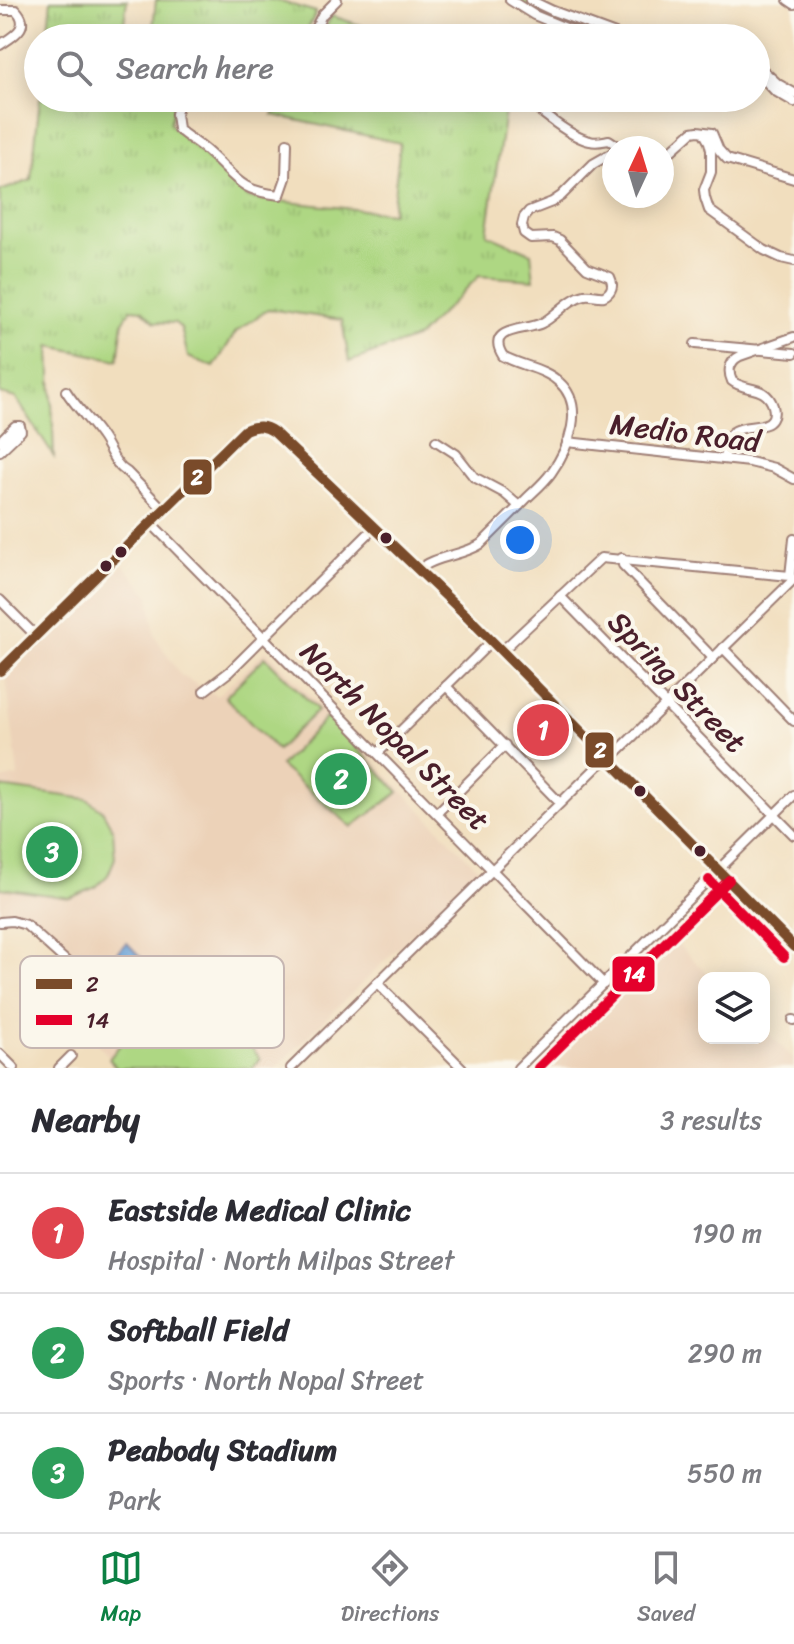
<!DOCTYPE html>
<html lang="en">
<head>
<meta charset="utf-8">
<style>
	body { margin:0; font-family:Sriracha,sans-serif; background:#f7f7f7; color:#2b2b33 }
	.controls { position:absolute; right:24px; bottom:24px; display:grid; overflow:hidden; border-radius:16px; box-shadow:0 4px 20px #0003 }
	.controls button { width:72px; height:72px; display:grid; place-items:center; padding:0; border:0; border-bottom:2px solid #e1e1e2; background:#fff; color:#2b2b33; font:40px sans-serif }
	.compass { position:absolute; left:602px; top:136px; width:72px; height:72px; border-radius:50%; background:#fff; box-shadow:0 4px 20px #0003; rotate:4deg }
	.you { position:absolute; left:520px; top:540px; width:28px; height:28px; margin:-20px; border:6px solid #fff; border-radius:50%; background:#1a73e8; box-shadow:0 0 0 12px #1a73e833 }
	.badge { display:grid; place-items:center; width:52px; height:52px; border-radius:50%; background:#0b8043; color:#fff; font-size:26px; font-weight:700 }
	.pin { position:absolute; translate:-50% -50%; border:4px solid #fff; box-shadow:0 2px 8px #0006 }
	.list { margin:0; padding:0; list-style:none }
	h2 { display:flex; justify-content:space-between; align-items:center; height:104px; margin:0; padding:0 32px; font-size:34px }
	h2 small { font-size:26px; font-weight:400; color:#7c7c81 }
	.list li { display:grid; grid-template-columns:52px 1fr auto; gap:24px; align-items:center; box-sizing:border-box; height:120px; padding:0 32px; border-top:2px solid #e1e1e2 }
	.list b { display:block; font-size:30px; white-space:nowrap }
	.list p { margin:0; font-size:26px; white-space:nowrap; color:#7c7c81 }
	.list em { font-size:26px; font-style:normal; color:#7c7c81 }
	.icon { flex:none; width:44px; height:44px; fill:none; stroke:currentColor; stroke-width:2; stroke-linecap:round; stroke-linejoin:round }
	.map { position:relative; flex:none; width:794px; height:1068px; overflow:hidden }
	.search { position:absolute; background:#fff; box-shadow:0 4px 20px #0003; left:24px; right:24px; top:24px; height:88px; display:flex; align-items:center; gap:20px; box-sizing:border-box; padding:0 28px; border-radius:44px; color:#7c7c81; font-size:30px }
	.sheet { height:464px; background:#fff }
	nav { display:flex; justify-content:space-around; align-items:center; box-sizing:border-box; height:112px; border-top:2px solid #e1e1e2; background:#fff; font-size:22px; color:#7c7c81 }
	nav a { display:grid; justify-items:center; gap:4px }
	nav .on { color:#0b8043 }
	.map>svg:first-child { display:block }
</style>
</head>
<body>
<div class="map">
<svg width="794" height="1068" viewBox="0 0 794 1068">
	<defs>
		<pattern id="grass-tufts" width="24" height="20" patternUnits="userSpaceOnUse" patternTransform="scale(2)"><rect width="24" height="20" fill="#aed783"/><path d="M3 7l-1-3M5 7V3M7 7l1-3M15 17l-1-3M17 17v-4M19 17l1-3" fill="none" stroke="#97b871"/></pattern>
		<pattern id="water-ripples" width="26" height="14" patternUnits="userSpaceOnUse" patternTransform="scale(2)"><rect width="26" height="14" fill="#69a1d7"/><path d="M2 4q2-2 4 0t4 0M15 11q2-2 4 0t4 0" fill="none" stroke="#5883af"/></pattern>
	</defs>
	<rect width="100%" height="100%" fill="#fbf7ec"/>
	<filter id="ink" filterUnits="userSpaceOnUse"><feTurbulence type="fractalNoise" baseFrequency=".0125" numOctaves="2"/><feDisplacementMap in="SourceGraphic" scale="16" xChannelSelector="R" yChannelSelector="G"/><feConvolveMatrix kernelMatrix="1 2 1 2 8 2 1 2 1" color-interpolation-filters="sRGB"/></filter>
	<filter id="wash" filterUnits="userSpaceOnUse"><feTurbulence type="fractalNoise" baseFrequency=".006" numOctaves="4" result="noise"/><feDisplacementMap in="SourceGraphic" scale="32" xChannelSelector="R" yChannelSelector="G"/><feGaussianBlur stdDeviation="1.8" result="paint"/><feColorMatrix in="noise" values="0 0 0 0 0 0 0 0 0 0 0 0 0 0 0 0 0 1.4 0 .05"/><feComposite in="paint" operator="in"/></filter>
	<g filter="url(#wash)">
		<rect width="100%" height="100%" fill="#f1debe"/>
		<g fill="#ecd2b8">
			<polygon points="123,565 149,595 155,636 180,675 217,696 266,650 478,869 276,1068 121,1068 93,1040 122,1002 26,916 0,910 0,780 18,776 6,676"/>
			<polygon points="667,934 712,978 704,978 704,1038 764,1038 764,1029 794,1059 794,1068 531,1068"/>
		</g>
		<g fill="url(#grass-tufts)" stroke="#7c7b57" stroke-width="2">
			<polygon points="51,0 127,0 123,31 150,38 47,38"/>
			<polygon points="156,0 275,0 316,12 304,38 152,38"/>
			<polygon points="514,0 526,0 541,9 584,26 592,31 618,38 596,38 560,24"/>
			<polygon points="332,16 400,38 319,38"/>
			<polygon points="40,98 176,98 170,124 249,198 392,213 400,143 273,115 283,98 507,98 487,234 531,253 534,280 479,276 418,337 349,362 342,320 268,309 236,332 214,367 188,357 181,328 175,323 155,322 142,310 131,309 123,322 118,360 50,346 54,457 16,398 0,394 0,191 31,180"/>
		</g>
		<g fill="#aed783" stroke="#7c7b57" stroke-width="2">
			<polygon points="265,657 318,710 277,750 225,697"/>
			<polygon points="327,717 399,792 352,827 280,766"/>
			<polygon points="0,787 87,799 102,810 113,830 115,858 108,875 96,887 70,898 0,888"/>
			<polygon points="183,1009 230,1019 260,1059 252,1068 117,1068 109,1059 138,1022"/>
		</g>
		<polygon fill="url(#water-ripples)" stroke="#5a6081" stroke-width="2" points="127,943 154,971 137,987 110,959"/>
	</g>
	<g filter="url(#ink)">
		<g fill="none" stroke-linecap="round" stroke-linejoin="round">
			<defs>
				<g id="minor">
					<polyline points="510,0 534,15 590,38"/>
					<polyline points="530,0 553,11 626,38"/>
					<polyline points="788,0 794,4"/>
					<path d="M0,10h16c16,17 -3,26 -16,35"/>
					<polyline points="310,38 322,15 337,0"/>
					<polyline points="756,64 778,84 794,93"/>
					<polyline points="756,71 775,91 794,102"/>
					<path d="M180,98l-4,16 2,15c10,9 22,15 31,24 28,25 30,38 71,42l6,-17 1,-35"/>
					<polyline points="249,98 264,101 275,98"/>
					<path d="M525,98c14,13 47,40 65,43 7,2 13,0 19,-1l6,4 1,4"/>
					<polyline points="704,133 709,142 711,150 711,172 704,190 705,198 709,210 764,250 781,258 794,261"/>
					<polyline points="662,159 692,132 698,131 712,133 719,150 727,159 794,179"/>
					<polyline points="695,344 794,353"/>
					<path d="M66,391c10,16 24,29 35,45 9,12 13,29 26,36l37,38"/>
					<polyline points="0,441 15,426 20,426 21,431 0,451"/>
					<polyline points="436,441 456,454 474,477 504,493 519,506"/>
					<polyline points="567,442 750,462 774,468 794,479"/>
					<path d="M725,458c-3,-45 38,-23 47,-39 2,-3 2,-9 1,-13 -7,-22 -28,-14 -41,-25 -5,-11 -2,-20 8,-25l54,-19"/>
					<polyline points="151,523 604,984"/>
					<polyline points="622,558 623,565 713,658"/>
					<path d="M418,571c14,-15 45,-15 63,-27 15,-15 30,-30 44,-44 9,-9 19,-17 26,-27 18,-25 35,-67 8,-91 -15,-14 -38,-16 -56,-26 -19,-30 25,-25 39,-33 14,-7 27,-25 43,-28 7,-1 13,2 19,1 8,-4 10,-11 6,-19l-23,-9 -27,-28 -7,-3 -22,1 -7,-5 -2,-8 2,-8 5,-6 23,-9 9,-6 32,-32 21,-12"/>
					<polyline points="790,576 794,539"/>
					<polyline points="560,596 794,835"/>
					<polyline points="0,600 36,636"/>
					<polyline points="723,648 794,721"/>
					<polyline points="502,651 601,558 790,576"/>
					<polyline points="446,686 560,803"/>
					<polyline points="204,691 229,672 374,528"/>
					<polyline points="378,753 492,641"/>
					<polyline points="437,813 505,745"/>
					<polyline points="0,922 12,921 26,925 78,972"/>
					<polyline points="377,983 462,1068"/>
					<polyline points="793,1020 794,1020"/>
					<polyline points="0,1054 14,1068"/>
					<polyline points="59,1068 71,1056"/>
					<polyline points="291,1068 598,766 616,753 794,579"/>
					<polyline points="518,1068 794,795"/>
				</g>
				<path id="major" d="M0,671l245,-241c21,-12 29,3 43,16l181,172 325,329"/>
			</defs>
			<use href="#minor" stroke="#9e7e74" stroke-width="12"/>
			<use href="#major" stroke="#9e7e74" stroke-width="14"/>
			<use href="#minor" stroke="#fff" stroke-width="8"/>
			<use href="#major" stroke="#f7c06b" stroke-width="10"/>
			<defs>
				<path id="bus-1" d="M0,671l245,-241c11,-5 19,-5 29,2l195,186 325,329"/>
				<g id="bus-2">
					<polyline points="709,880 784,957"/>
					<polyline points="538,1068 729,880"/>
				</g>
			</defs>
			<use href="#bus-1" stroke="#fbf7ec" stroke-width="16"/>
			<use href="#bus-2" stroke="#fbf7ec" stroke-width="16"/>
			<use href="#bus-1" stroke="#7a4b2a" stroke-width="10"/>
			<use href="#bus-2" stroke="#e4002b" stroke-width="10"/>
		</g>
	</g>
	<g fill="#4a1f2b" stroke="#fbf7ec" stroke-width="3">
		<circle cx="386" cy="538" r="7"/>
		<circle cx="121" cy="552" r="7"/>
		<circle cx="106" cy="566" r="7"/>
		<circle cx="640" cy="791" r="7"/>
		<circle cx="700" cy="851" r="7"/>
	</g>
	<g text-anchor="middle" stroke-width="8" stroke-linejoin="round" paint-order="stroke">
		<g font-size="30" fill="#4a1f2b" stroke="#fbf7ec">
			<text transform="translate(685 433) rotate(7)" y="10">Medio Road</text>
			<text transform="translate(677 682) rotate(46)" y="10">Spring Street</text>
			<text transform="translate(395 736) rotate(45)" y="10">North Nopal Street</text>
		</g>
	</g>
	<rect x="20" y="956" width="264" height="92" rx="12" fill="#fbf7ec" stroke="#c6b6b2" stroke-width="2"/>
	<rect x="36" y="979" width="36" height="10" fill="#7a4b2a"/>
	<rect x="36" y="1015" width="36" height="10" fill="#e4002b"/>
	<g font-size="22" fill="#4a1f2b">
		<text x="86" y="992">2</text>
		<text x="86" y="1028">14</text>
	</g>
	<g stroke="#fbf7ec" stroke-width="3">
		<rect x="182" y="458" width="31" height="38" rx="8" fill="#7a4b2a"/>
		<rect x="584" y="731" width="31" height="38" rx="8" fill="#7a4b2a"/>
		<rect x="611" y="955" width="45" height="38" rx="8" fill="#e4002b"/>
	</g>
	<g font-size="22" text-anchor="middle" font-weight="bold" fill="#fff">
		<text x="197" y="485">2</text>
		<text x="600" y="758">2</text>
		<text x="634" y="982">14</text>
	</g>
</svg>
<div class="controls">
<button><svg class="icon" aria-label="layers" viewBox="0 0 24 24"><path d="M12 4l9 5-9 5-9-5zM3 14l9 5 9-5"/></svg></button>
</div>
<svg class="compass" viewBox="-18 -18 36 36"><path d="M0-13l5 13h-10z" fill="#e53935"/><path d="M0 13l5-13h-10z" fill="#7c7c81"/></svg>
<div class="you"></div>
<div class="pin badge" style="left:543px;top:730px;background:#e0444e">1</div>
<div class="pin badge" style="left:341px;top:779px;background:#2e9e5b">2</div>
<div class="pin badge" style="left:52px;top:852px;background:#2e9e5b">3</div>
<div class="search"><svg class="icon" aria-label="search" viewBox="0 0 24 24"><circle cx="10" cy="10" r="6"/><path d="M15 15l6 6"/></svg>Search here</div>
</div>
<section class="sheet">
<h2>Nearby<small>3 results</small></h2>
<ul class="list">
<li><span class="badge" style="background:#e0444e">1</span><div><b>Eastside Medical Clinic</b><p>Hospital · North Milpas Street</p></div><em>190 m</em></li>
<li><span class="badge" style="background:#2e9e5b">2</span><div><b>Softball Field</b><p>Sports · North Nopal Street</p></div><em>290 m</em></li>
<li><span class="badge" style="background:#2e9e5b">3</span><div><b>Peabody Stadium</b><p>Park</p></div><em>550 m</em></li>
</ul>
</section>
<nav>
<a class="on"><svg class="icon" aria-label="map" viewBox="0 0 24 24"><path d="M3 6l6-2 6 2 6-2v14l-6 2-6-2-6 2zM9 4v14M15 6v14"/></svg>Map</a>
<a><svg class="icon" aria-label="directions" viewBox="0 0 24 24"><path d="M12 3l9 9-9 9-9-9zM9 14v-3h6M13 9l2 2-2 2"/></svg>Directions</a>
<a><svg class="icon" aria-label="saved" viewBox="0 0 24 24"><path d="M7 4h10v16l-5-4-5 4z"/></svg>Saved</a>
</nav>
</body>
</html>
